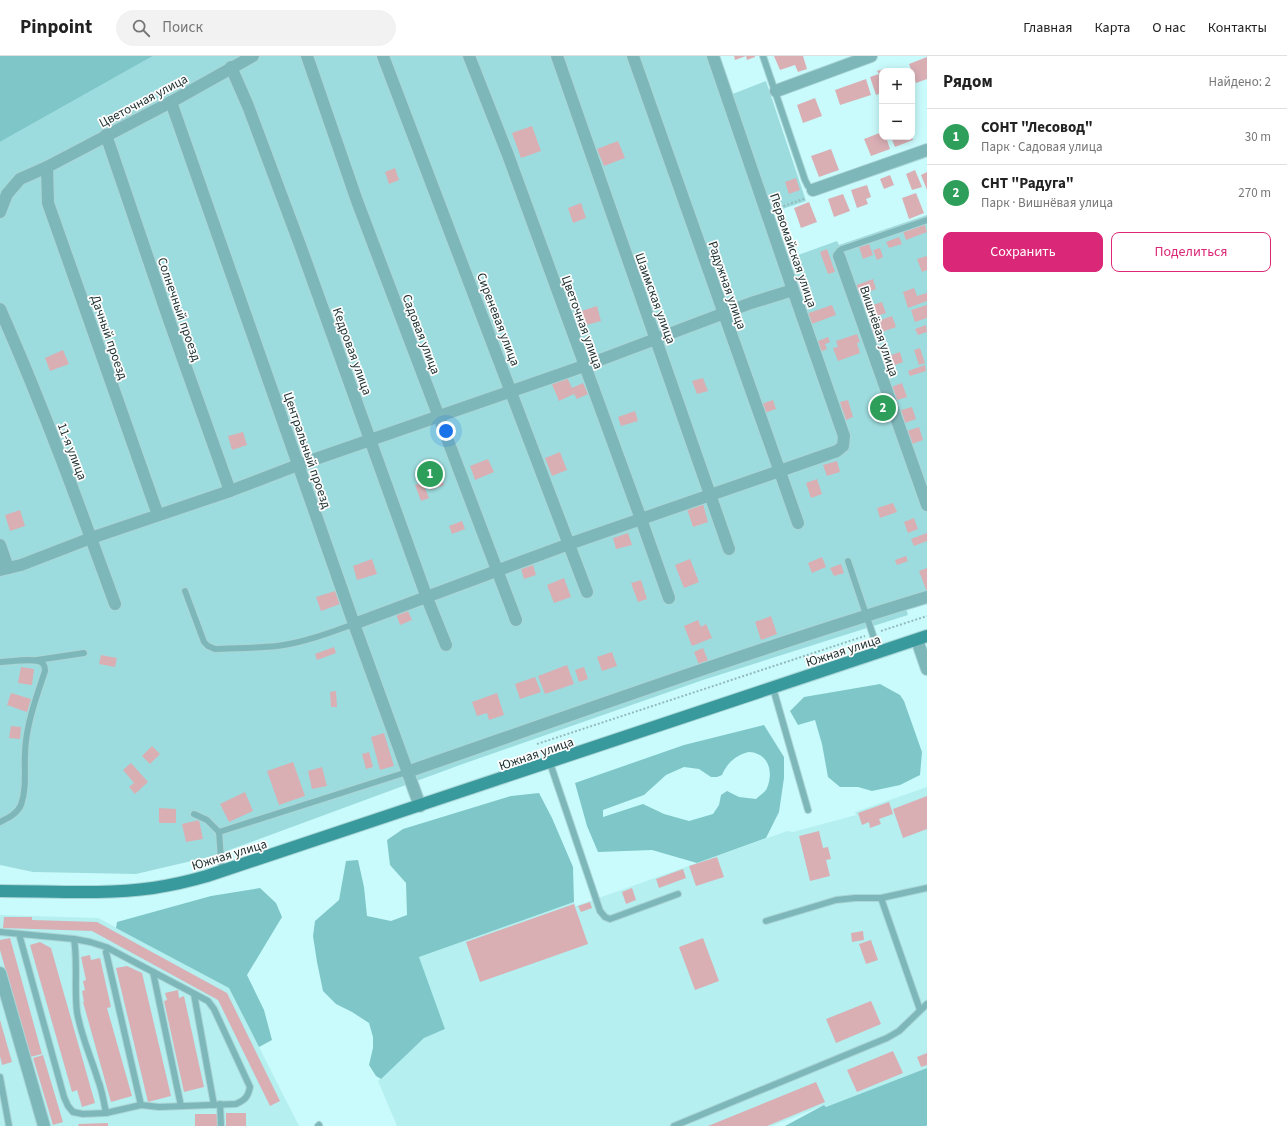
<!DOCTYPE html>
<html lang="ru">
<head>
<meta charset="utf-8">
<style>
	body { margin:0; font-family:"Source Sans 3",sans-serif; background:#f2f2f2; color:#222 }
	.controls { position:absolute; right:12px; top:12px; display:grid; overflow:hidden; border-radius:8px; box-shadow:0 2px 10px #0003 }
	.controls button { width:36px; height:36px; display:grid; place-items:center; padding:0; border:0; border-bottom:1px solid #e0e0e0; background:#fff; color:#222; font:20px sans-serif }
	.you { position:absolute; left:446px; top:375px; width:14px; height:14px; margin:-10px; border:3px solid #fff; border-radius:50%; background:#1a73e8; box-shadow:0 0 0 6px #1a73e833 }
	.badge { display:grid; place-items:center; width:26px; height:26px; border-radius:50%; background:#db2777; color:#fff; font-size:13px; font-weight:700 }
	.pin { position:absolute; translate:-50% -50%; border:2px solid #fff; box-shadow:0 1px 4px #0006 }
	.list { margin:0; padding:0; list-style:none }
	h2 { display:flex; justify-content:space-between; align-items:center; height:52px; margin:0; padding:0 16px; font-size:17px }
	h2 small { font-size:13px; font-weight:400; color:#767676 }
	.list li { display:grid; grid-template-columns:26px 1fr auto; gap:12px; align-items:center; box-sizing:border-box; height:56px; padding:0 16px; border-top:1px solid #e0e0e0 }
	.list b { display:block; font-size:15px; white-space:nowrap }
	.list p { margin:0; font-size:13px; white-space:nowrap; color:#767676 }
	.list em { font-size:13px; font-style:normal; color:#767676 }
	.actions { display:flex; gap:8px; padding:12px 16px }
	.actions a { flex:1; padding:9px 0; border:1px solid #db2777; border-radius:8px; text-align:center; font-size:14px; color:#db2777 }
	.actions .main { background:#db2777; color:#fff }
	.icon { flex:none; width:22px; height:22px; fill:none; stroke:currentColor; stroke-width:2; stroke-linecap:round; stroke-linejoin:round }
	.map { position:relative; flex:none; width:927px; height:1070px; overflow:hidden }
	header { display:flex; align-items:center; gap:24px; box-sizing:border-box; height:56px; padding:0 20px; background:#fff; border-bottom:1px solid #e0e0e0 }
	header strong { font-size:19px }
	nav { display:flex; gap:22px; margin-inline-start:auto; font-size:14px }
	.search { width:280px; height:36px; background:#f2f2f2; display:flex; align-items:center; gap:10px; box-sizing:border-box; padding:0 14px; border-radius:22px; color:#767676; font-size:15px }
	main { display:flex }
	aside { flex:1; background:#fff }
	.map>svg:first-child { display:block }
</style>
</head>
<body>
<header>
<strong>Pinpoint</strong>
<div class="search"><svg class="icon" aria-label="search" viewBox="0 0 24 24"><circle cx="10" cy="10" r="6"/><path d="M15 15l6 6"/></svg>Поиск</div>
<nav><a>Главная</a><a>Карта</a><a>О нас</a><a>Контакты</a></nav>
</header>
<main>
<div class="map">
<svg width="927" height="1070" viewBox="0 0 927 1070">
	<rect width="100%" height="100%" fill="#cafbfc"/>
	<g fill="#b5eff0">
		<polygon points="927,731 927,1012 826,1051 824,1049 772,1070 397,1070 378,1025 424,982 445,973 419,901 574,846 576,850 787,775 793,776 856,759 855,756"/>
		<polygon points="0,859 98,862 229,932 299,1070 0,1070"/>
	</g>
	<polygon fill="#9ddcde" points="153,0 718,0 730,39 766,25 806,145 771,157 787,203 837,185 839,189 927,159 927,538 904,545 908,559 703,624 460,709 213,800 136,818 33,816 0,809 0,86"/>
	<g fill="#7fc6c8" fill-rule="evenodd">
		<polygon points="0,0 153,0 0,86"/>
		<polygon points="880,628 900,639 904,645 922,696 920,719 900,729 872,735 858,731 840,731 828,721 822,688 815,664 798,669 790,655 804,641"/>
		<path d="M764,669l20,32v21l-5,34 -13,26 -69,25 -45,-13 -54,2 -11,-26 -12,-43 109,-38zM749,696c19,1 25,19 18,36 -1,4 -8,8 -11,11l-17,-2 -12,-6 -6,4 -2,10 -6,9 -24,7 -25,-7 -21,-10 -40,13v-7l41,-15 22,-20 18,-8 15,2 12,8h6l5,-2c5,-12 14,-20 27,-23z"/>
		<polygon points="539,737 552,762 573,811 574,846 419,901 445,973 424,982 381,1023 376,1020 369,1009 373,992 373,981 369,967 352,956 336,948 323,935 317,906 313,880 315,865 339,844 346,805 358,804 364,831 367,860 391,865 407,859 406,827 390,809 387,784 403,773 511,740"/>
		<polygon points="260,832 276,847 282,861 247,919 264,954 272,984 259,991 229,932 116,872 117,866 211,840"/>
		<polygon points="927,1012 927,1069 926,1070 785,1070 824,1049 826,1051"/>
	</g>
	<g fill="#d9afb4">
		<polygon points="734,0 755,0 755,1 747,4 746,0 735,4"/>
		<polygon points="774,0 803,0 807,13 798,16 795,9 780,14"/>
		<polygon points="927,1 927,23 916,27 909,8"/>
		<polygon points="887,12 888,15 882,15 882,37 876,39 870,21 879,18 877,15"/>
		<polygon points="866,23 871,39 840,49 835,34"/>
		<polygon points="815,42 822,60 803,67 797,49"/>
		<polygon points="532,70 541,95 521,102 512,77"/>
		<polygon points="882,76 882,81 886,81 890,93 871,100 864,83"/>
		<polygon points="891,81 912,81 913,84 895,91"/>
		<polygon points="618,85 625,102 604,110 597,93"/>
		<polygon points="831,93 839,114 819,121 811,100"/>
		<polygon points="395,112 399,124 389,128 385,116"/>
		<polygon points="915,114 922,131 912,134 906,118"/>
		<polygon points="927,116 927,134 921,119"/>
		<polygon points="890,119 894,129 884,133 880,123"/>
		<polygon points="796,122 800,134 789,138 785,126"/>
		<polygon points="867,129 871,141 866,143 868,148 857,152 851,134"/>
		<polygon points="916,137 924,157 909,163 902,142"/>
		<polygon points="843,138 850,155 834,161 828,143"/>
		<polygon points="809,146 817,166 801,172 794,152"/>
		<polygon points="581,147 586,162 573,167 568,152"/>
		<polygon points="924,167 927,176 906,184 903,175"/>
		<polygon points="899,181 902,188 889,192 886,186"/>
		<polygon points="869,188 873,199 863,203 859,191"/>
		<polygon points="880,192 883,201 877,204 873,194"/>
		<polygon points="827,193 835,216 828,218 820,196"/>
		<polygon points="927,200 927,214 922,216 917,203"/>
		<polygon points="873,223 876,233 857,240 854,230"/>
		<polygon points="914,232 917,240 927,237 927,245 908,252 903,236"/>
		<polygon points="882,246 886,257 871,262 867,251"/>
		<polygon points="832,249 836,259 809,269 806,258"/>
		<polygon points="927,249 927,262 915,266 911,254"/>
		<polygon points="597,250 601,265 579,271 575,257"/>
		<polygon points="892,260 896,271 871,280 867,269"/>
		<polygon points="926,269 927,276 918,279 915,273"/>
		<polygon points="857,278 860,286 857,287 860,297 838,305 833,292 838,291 836,285"/>
		<polygon points="828,281 830,286 825,288 827,293 820,296 816,286"/>
		<polygon points="920,292 925,307 919,309 914,294"/>
		<polygon points="63,294 69,308 50,315 45,302"/>
		<polygon points="900,296 903,306 885,313 882,302"/>
		<polygon points="925,309 926,315 910,320 908,315"/>
		<polygon points="566,319 572,332 583,327 588,338 577,343 574,338 559,345 551,326"/>
		<polygon points="703,322 708,335 697,338 692,325"/>
		<polygon points="902,327 907,341 894,345 889,332"/>
		<polygon points="773,344 776,353 764,357 761,348"/>
		<polygon points="848,344 853,361 846,364 840,346"/>
		<polygon points="912,351 916,363 905,367 901,354"/>
		<polygon points="635,355 638,365 621,370 618,361"/>
		<polygon points="919,371 923,384 909,389 904,376"/>
		<polygon points="243,376 247,389 232,394 228,380"/>
		<polygon points="560,396 567,414 552,420 545,402"/>
		<polygon points="488,403 494,416 475,424 470,410"/>
		<polygon points="837,405 840,416 827,420 823,409"/>
		<polygon points="441,420 444,429 431,434 427,425"/>
		<polygon points="817,423 822,438 811,442 806,427"/>
		<polygon points="423,427 429,442 421,445 415,429"/>
		<polygon points="893,447 897,456 880,462 877,452"/>
		<polygon points="703,448 708,466 693,471 687,453"/>
		<polygon points="20,454 25,470 10,475 5,459"/>
		<polygon points="914,462 918,473 908,477 904,466"/>
		<polygon points="462,465 465,473 452,478 449,470"/>
		<polygon points="628,477 632,489 616,493 613,482"/>
		<polygon points="927,477 927,485 914,490 911,483"/>
		<polygon points="906,500 908,505 897,509 895,504"/>
		<polygon points="822,501 826,511 812,517 808,507"/>
		<polygon points="372,503 377,518 357,524 353,510"/>
		<polygon points="690,503 699,526 684,532 675,509"/>
		<polygon points="841,508 844,517 834,520 830,512"/>
		<polygon points="533,509 536,519 524,523 521,513"/>
		<polygon points="927,512 927,536 919,515"/>
		<polygon points="564,522 571,541 554,547 547,529"/>
		<polygon points="641,524 647,543 638,546 631,527"/>
		<polygon points="335,535 340,548 321,555 316,541"/>
		<polygon points="407,553 412,564 400,569 396,558"/>
		<polygon points="771,560 777,578 761,584 755,566"/>
		<polygon points="698,564 701,571 706,568 712,582 692,590 684,570"/>
		<polygon points="334,591 336,597 317,604 315,598"/>
		<polygon points="703,592 709,607 700,611 694,596"/>
		<polygon points="612,596 617,610 602,615 597,601"/>
		<polygon points="101,599 117,602 115,611 99,608"/>
		<polygon points="567,609 574,628 545,638 538,620"/>
		<polygon points="21,611 34,613 32,629 18,627"/>
		<polygon points="584,611 588,623 579,626 575,614"/>
		<polygon points="535,621 541,636 520,643 515,628"/>
		<polygon points="336,635 337,651 331,651 330,636"/>
		<polygon points="11,637 31,643 27,656 7,649"/>
		<polygon points="497,637 504,659 489,664 487,657 477,660 472,646"/>
		<polygon points="11,670 21,671 20,683 9,682"/>
		<polygon points="384,677 394,710 380,714 371,681"/>
		<polygon points="152,690 160,698 150,708 142,700"/>
		<polygon points="369,696 373,711 366,713 362,698"/>
		<polygon points="293,706 305,740 279,749 267,715"/>
		<polygon points="131,707 148,726 135,738 129,731 134,727 123,714"/>
		<polygon points="322,711 327,730 312,733 308,715"/>
		<polygon points="245,736 253,755 229,766 220,748"/>
		<polygon points="927,740 927,773 903,782 893,753"/>
		<polygon points="889,746 893,758 879,763 881,768 870,772 869,766 862,769 858,757"/>
		<polygon points="159,752 176,753 176,767 159,767"/>
		<polygon points="199,764 203,783 186,786 182,768"/>
		<polygon points="819,775 823,792 828,791 831,803 826,804 830,820 810,825 799,780"/>
		<polygon points="717,801 724,821 696,830 689,810"/>
		<polygon points="683,813 686,822 659,832 656,823"/>
		<polygon points="632,832 636,844 626,848 622,836"/>
		<polygon points="590,846 592,852 581,856 578,850"/>
		<polygon points="574,848 588,888 480,926 466,886"/>
		<polygon points="4,861 32,861 32,864 97,866 227,937 280,1045 270,1050 218,944 92,875 3,872"/>
		<polygon points="863,875 864,884 852,886 851,877"/>
		<polygon points="10,882 42,998 30,1001 0,894 0,884"/>
		<polygon points="703,882 719,925 695,934 679,891"/>
		<polygon points="871,884 878,904 866,908 859,888"/>
		<polygon points="40,886 51,892 95,1047 82,1051 77,1034 72,1036 30,889"/>
		<polygon points="90,899 91,904 100,902 111,951 107,952 132,1040 111,1046 83,946 84,946 82,935 85,934 83,925 86,924 81,901"/>
		<polygon points="127,910 142,917 171,1040 148,1046 116,912"/>
		<polygon points="178,934 179,942 184,940 204,1031 184,1036 164,945 167,944 165,937"/>
		<polygon points="871,945 881,968 836,987 826,963"/>
		<polygon points="0,964 12,1006 2,1009 0,1000"/>
		<polygon points="893,995 903,1017 857,1036 847,1014"/>
		<polygon points="927,997 927,1009 921,1011 917,1001"/>
		<polygon points="43,999 63,1066 53,1069 33,1002"/>
		<polygon points="816,1026 825,1046 767,1070 708,1070"/>
		<rect x="226" y="1057" width="20" height="13"/>
		<rect x="195" y="1058" width="23" height="12"/>
		<polygon points="108,1067 108,1070 79,1070 78,1068"/>
	</g>
	<g fill="none" stroke-linecap="round" stroke-linejoin="round">
		<defs>
			<g id="service">
				<polyline points="763,0 805,124 808,130 813,134"/>
				<polyline points="839,200 839,195 842,193 927,164"/>
				<polyline points="848,505 879,597"/>
				<path d="M185,535l19,51 4,4 7,3c20,-1 41,-1 62,-3 26,-3 52,-13 77,-22"/>
				<polyline points="37,604 84,597"/>
				<path d="M0,606c9,0 36,-5 42,1 3,2 3,5 3,8 -9,27 -19,54 -20,82 -1,17 2,35 -4,52 -4,9 -13,13 -21,17"/>
				<polyline points="773,632 808,754"/>
				<polyline points="550,707 600,855 605,861 610,863 678,838"/>
				<polyline points="194,758 207,764 219,776 407,716"/>
				<polyline points="219,776 222,816"/>
				<polyline points="881,842 920,954"/>
				<polyline points="766,865 836,844 855,842 881,842 927,832"/>
				<path d="M0,876l74,7 16,3 16,5 102,54 6,8 36,78c-2,10 -5,13 -14,17l-77,3 -18,-2 -35,8 -23,1 -10,-2 -5,-6 -4,-9 -45,-163"/>
				<path d="M74,883c4,24 0,49 3,73 4,24 14,45 21,68 4,10 6,22 8,33"/>
				<polyline points="106,896 141,1049"/>
				<polyline points="153,916 181,1050"/>
				<polyline points="194,938 214,1049"/>
				<polyline points="0,1021 9,1070"/>
				<polyline points="220,1048 221,1070"/>
				<polyline points="318,1070 319,1069"/>
				<polyline points="674,1070 887,982 899,975 927,948"/>
			</g>
			<g id="minor">
				<polyline points="307,0 357,145 516,564"/>
				<polyline points="383,0 587,536"/>
				<polyline points="469,0 508,99 641,463 669,542"/>
				<polyline points="557,0 729,493"/>
				<polyline points="633,0 798,467"/>
				<polyline points="231,11 248,50 300,189 427,542 446,589"/>
				<polyline points="776,35 871,0"/>
				<polyline points="171,46 354,568 420,750"/>
				<polyline points="106,79 168,261 230,435"/>
				<polyline points="47,111 48,147 158,459"/>
				<polyline points="813,134 927,94"/>
				<polyline points="0,156 7,138 20,123 47,111 171,46 253,0"/>
				<polyline points="839,200 927,449"/>
				<path d="M0,253c43,97 79,196 115,295"/>
				<polyline points="0,489 8,512"/>
				<polyline points="0,514 21,509 91,482 230,435 298,409 584,310 751,247 793,234"/>
				<polyline points="354,568 569,488 837,395 843,390 844,380 793,234 713,0"/>
				<polyline points="917,584 927,613"/>
				<path d="M407,716c173,-60 345,-122 520,-175"/>
				<polyline points="0,917 44,1070"/>
			</g>
			<path id="secondary" d="M0,835c51,0 103,4 153,-3 19,-3 37,-7 54,-12l720,-240"/>
		</defs>
		<use href="#service" stroke="#abd6d7" stroke-width="8"/>
		<use href="#minor" stroke="#abd6d7" stroke-width="14"/>
		<use href="#secondary" stroke="#abd6d7" stroke-width="14"/>
		<g stroke="#93babb" stroke-width="2" stroke-dasharray="2 2" stroke-linecap="butt">
			<polyline points="776,153 806,142"/>
			<polyline points="881,575 927,560"/>
			<polyline points="537,688 865,580"/>
		</g>
		<use href="#service" stroke="#7eb7b9" stroke-width="6"/>
		<use href="#minor" stroke="#7eb7b9" stroke-width="12"/>
		<use href="#secondary" stroke="#399a9e" stroke-width="12"/>
	</g>
	<g text-anchor="middle" stroke-width="3.5" stroke-linejoin="round" paint-order="stroke">
		<g font-size="13" fill="#1c2f2f" stroke="#fdfdfd">
			<text transform="translate(143 44) rotate(-28)" y="5">Цветочная улица</text>
			<text transform="translate(794 194) rotate(71)" y="5">Первомайская улица</text>
			<text transform="translate(728 229) rotate(71)" y="5">Радужная улица</text>
			<text transform="translate(656 242) rotate(70)" y="5">Шаимская улица</text>
			<text transform="translate(180 253) rotate(71)" y="5">Солнечный проезд</text>
			<text transform="translate(499 263) rotate(69)" y="5">Сиреневая улица</text>
			<text transform="translate(583 266) rotate(70)" y="5">Цветочная улица</text>
			<text transform="translate(880 275) rotate(71)" y="5">Вишнёвая улица</text>
			<text transform="translate(422 278) rotate(69)" y="5">Садовая улица</text>
			<text transform="translate(110 281) rotate(71)" y="5">Дачный проезд</text>
			<text transform="translate(353 295) rotate(70)" y="5">Кедровая улица</text>
			<text transform="translate(308 394) rotate(71)" y="5">Центральный проезд</text>
			<text transform="translate(73 395) rotate(69)" y="5">11-я улица</text>
			<text transform="translate(843 594) rotate(-18)" y="5">Южная улица</text>
			<text transform="translate(536 697) rotate(-19)" y="5">Южная улица</text>
			<text transform="translate(229 798) rotate(-17)" y="5">Южная улица</text>
		</g>
	</g>
</svg>
<div class="controls">
<button>+</button>
<button>−</button>
</div>
<div class="you"></div>
<div class="pin badge" style="left:430px;top:418px;background:#2e9e5b">1</div>
<div class="pin badge" style="left:883px;top:352px;background:#2e9e5b">2</div>
</div>
<aside>
<h2>Рядом<small>Найдено: 2</small></h2>
<ul class="list">
<li><span class="badge" style="background:#2e9e5b">1</span><div><b>СОНТ &quot;Лесовод&quot;</b><p>Парк · Садовая улица</p></div><em>30 m</em></li>
<li><span class="badge" style="background:#2e9e5b">2</span><div><b>СНТ &quot;Радуга&quot;</b><p>Парк · Вишнёвая улица</p></div><em>270 m</em></li>
</ul>
<div class="actions"><a class="main">Сохранить</a><a>Поделиться</a></div>
</aside>
</main>
</body>
</html>
